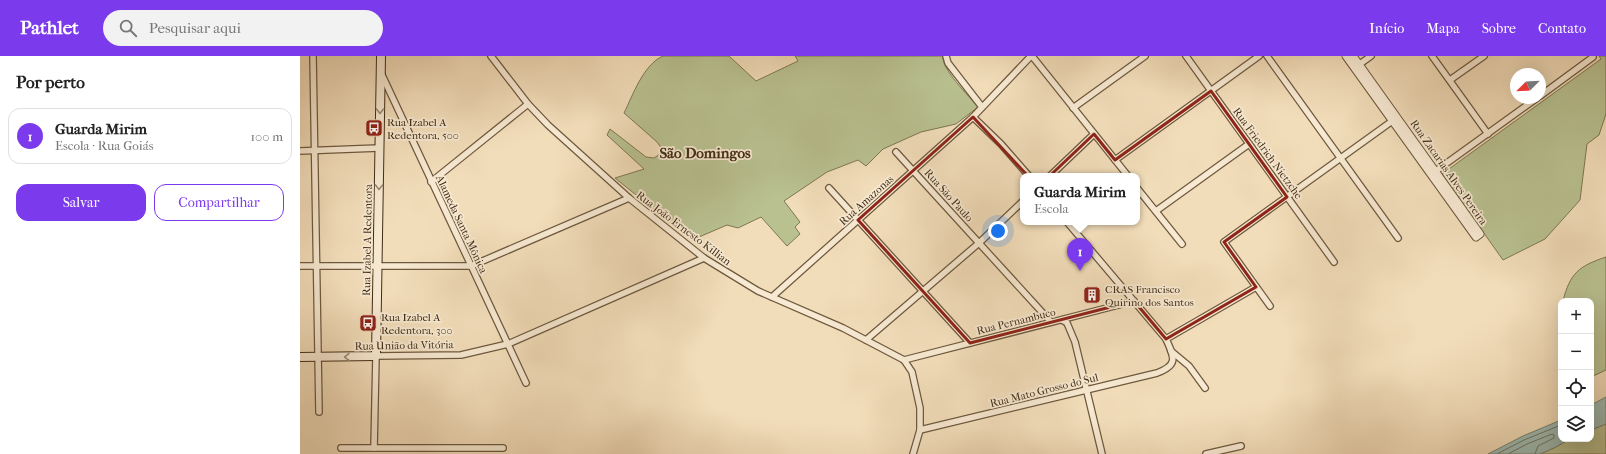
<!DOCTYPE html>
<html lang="pt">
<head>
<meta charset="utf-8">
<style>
	body { margin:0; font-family:"IM FELL French Canon",serif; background:#f2f2f2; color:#222 }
	.controls { position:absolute; right:12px; bottom:12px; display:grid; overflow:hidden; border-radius:8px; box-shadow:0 4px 16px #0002 }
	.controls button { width:36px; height:36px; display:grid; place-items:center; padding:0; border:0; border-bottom:1px solid #e0e0e0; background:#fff; color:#222; font:20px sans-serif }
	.compass { position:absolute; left:1210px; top:12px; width:36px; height:36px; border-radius:50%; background:#fff; box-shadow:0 4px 16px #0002; rotate:246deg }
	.you { position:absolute; left:698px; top:175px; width:14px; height:14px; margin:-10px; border:3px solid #fff; border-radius:50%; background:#1a73e8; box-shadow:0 0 0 6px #1a73e833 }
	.badge { display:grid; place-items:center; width:26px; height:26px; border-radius:50%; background:#7c3aed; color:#fff; font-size:13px; font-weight:700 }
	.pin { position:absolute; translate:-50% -33px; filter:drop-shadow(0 1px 2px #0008) }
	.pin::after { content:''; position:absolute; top:21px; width:14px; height:12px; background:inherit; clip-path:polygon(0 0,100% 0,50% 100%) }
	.popup { position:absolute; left:720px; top:117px; width:120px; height:52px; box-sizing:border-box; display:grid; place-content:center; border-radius:8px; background:#fff; filter:drop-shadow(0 1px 3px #0005); font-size:13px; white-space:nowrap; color:#767676 }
	.popup b { font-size:15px; color:#222 }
	.popup::after { content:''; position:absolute; left:50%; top:100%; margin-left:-8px; border:8px solid transparent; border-top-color:#fff }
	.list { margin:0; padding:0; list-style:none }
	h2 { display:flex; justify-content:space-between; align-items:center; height:52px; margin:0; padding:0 16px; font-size:17px }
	h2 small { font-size:13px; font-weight:400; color:#767676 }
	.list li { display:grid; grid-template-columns:26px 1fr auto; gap:12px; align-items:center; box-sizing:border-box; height:56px; margin:0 8px 8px; padding:0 8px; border:1px solid #e0e0e0; border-radius:12px }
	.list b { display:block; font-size:15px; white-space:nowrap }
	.list p { margin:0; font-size:13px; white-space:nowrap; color:#767676 }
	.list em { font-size:13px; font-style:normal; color:#767676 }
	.actions { display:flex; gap:8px; padding:12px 16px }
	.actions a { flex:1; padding:9px 0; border:1px solid #7c3aed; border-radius:12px; text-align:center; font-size:14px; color:#7c3aed }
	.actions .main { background:#7c3aed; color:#fff }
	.icon { flex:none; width:22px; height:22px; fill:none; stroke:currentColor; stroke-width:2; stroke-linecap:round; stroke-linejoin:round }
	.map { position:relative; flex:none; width:1306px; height:398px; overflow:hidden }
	header { display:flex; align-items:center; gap:24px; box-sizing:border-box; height:56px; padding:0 20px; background:#7c3aed; color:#fff }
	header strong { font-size:19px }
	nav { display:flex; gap:22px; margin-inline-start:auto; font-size:14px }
	.search { width:280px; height:36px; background:#f2f2f2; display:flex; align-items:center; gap:10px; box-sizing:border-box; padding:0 14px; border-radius:22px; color:#767676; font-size:15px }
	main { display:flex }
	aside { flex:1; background:#fff }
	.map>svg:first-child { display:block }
</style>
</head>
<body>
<header>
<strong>Pathlet</strong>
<div class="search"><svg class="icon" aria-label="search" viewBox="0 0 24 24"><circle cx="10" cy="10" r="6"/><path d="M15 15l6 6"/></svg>Pesquisar aqui</div>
<nav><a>Início</a><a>Mapa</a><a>Sobre</a><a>Contato</a></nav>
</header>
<main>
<aside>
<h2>Por perto<small></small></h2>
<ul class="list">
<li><span class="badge">1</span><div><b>Guarda Mirim</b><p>Escola · Rua Goiás</p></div><em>100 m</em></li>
</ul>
<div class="actions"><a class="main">Salvar</a><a>Compartilhar</a></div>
</aside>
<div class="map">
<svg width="1306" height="398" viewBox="0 0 1306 398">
	<rect width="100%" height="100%" fill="#f2ddba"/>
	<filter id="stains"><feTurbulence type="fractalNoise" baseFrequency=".005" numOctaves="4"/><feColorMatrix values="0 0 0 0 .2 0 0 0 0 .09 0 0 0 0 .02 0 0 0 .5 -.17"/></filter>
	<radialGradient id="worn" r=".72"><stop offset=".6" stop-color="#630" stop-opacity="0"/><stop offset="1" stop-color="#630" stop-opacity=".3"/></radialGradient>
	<g fill="#b9c191" stroke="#7e7753">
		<path d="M363,0h66l27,25 42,-20 -3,-5h148c-2,13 26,40 35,51l-22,17 -35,8 -38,17 -17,17 -8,-6 -31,12 -43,29 16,21 -5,5 5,7 -13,12 -26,-29 -23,11 -11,-3 -35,15 -77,-62 29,-9 -37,-34 3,-6 36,28 8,1 6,-4 2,-5 -5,-7 -33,-29c9,-18 19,-48 39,-57z"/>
		<polygon points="1299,0 1306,0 1306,58 1299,79 1287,88 1280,144 1245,183 1203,204 1142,118 1301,3"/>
		<path d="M1306,201v113l-15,7v-76h-28c7,-28 16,-35 43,-44z"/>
		<polygon points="1306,368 1306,398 1240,398 1254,392 1270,383 1291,383 1291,374"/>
	</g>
	<g fill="#9cbbb4" stroke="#788274">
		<polygon points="1306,341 1306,368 1291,374 1291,349"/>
		<polygon points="1261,364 1261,383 1270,383 1254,392 1240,398 1188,398 1223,380"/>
	</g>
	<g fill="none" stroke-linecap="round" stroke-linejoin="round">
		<g stroke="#6f7464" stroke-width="1">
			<polyline points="1197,398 1224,384 1261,369"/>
			<polyline points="1208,398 1227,388 1252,378 1254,379 1254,382 1238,390 1235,398"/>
		</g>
		<defs>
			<g id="minor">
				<polyline points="13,0 19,356"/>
				<polyline points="191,0 228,48 248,69 329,142 404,202 458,235 543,272 604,304 612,316 620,352 620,374 613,398"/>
				<polyline points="646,0 648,7 682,51"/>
				<polyline points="732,0 828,120"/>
				<polyline points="886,0 1034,206"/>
				<polyline points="967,0 1098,182"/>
				<polyline points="1132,0 1188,78"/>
				<polyline points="1057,10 1071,0"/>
				<polyline points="82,19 226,327"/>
				<polyline points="1150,24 1184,0"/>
				<polyline points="1240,40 1293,1 1293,0"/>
				<polyline points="773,52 845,0"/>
				<polyline points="673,61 701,88 729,120"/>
				<polyline points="0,95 79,92"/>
				<polyline points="596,96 751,266"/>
				<polyline points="815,104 959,0"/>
				<polyline points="1133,117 1237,42"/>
				<polyline points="750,120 794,78"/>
				<polyline points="131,126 228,48"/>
				<polyline points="529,132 670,287"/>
				<polyline points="837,132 882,188"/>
				<polyline points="856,155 949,88"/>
				<polyline points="0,210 171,210 329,142"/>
				<polyline points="472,241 673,61 731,0"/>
				<polyline points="970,250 924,186 1095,63"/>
				<polyline points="762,264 767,267 775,286 802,398"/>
				<polyline points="866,283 956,231"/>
				<polyline points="566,284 679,187 723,145"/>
				<polyline points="871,295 889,310 905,332"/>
				<polyline points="604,304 834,245"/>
				<path d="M620,374l237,-57c22,-8 17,-16 9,-34l-99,-117"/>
				<polyline points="41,392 203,392"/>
				<polyline points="74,392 76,300 161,299 208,288 404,202"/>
				<polyline points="906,398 941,390"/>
			</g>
			<polyline id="tertiary" points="1046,0 1176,181 1180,178 1053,0"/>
			<polyline id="secondary" points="0,301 76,300 81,0"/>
		</defs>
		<use href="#minor" stroke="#6e593e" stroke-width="8"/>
		<use href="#tertiary" stroke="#6e593e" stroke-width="9"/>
		<use href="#secondary" stroke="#422d15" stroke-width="10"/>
		<use href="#minor" stroke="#f7e9d2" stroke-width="5.5"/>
		<use href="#tertiary" stroke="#f7e9d2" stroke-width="7"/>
		<use href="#secondary" stroke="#f7e9d2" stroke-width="8"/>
	</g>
	<defs><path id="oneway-chevron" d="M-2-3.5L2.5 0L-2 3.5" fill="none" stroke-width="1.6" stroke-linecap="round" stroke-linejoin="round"/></defs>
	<g stroke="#9c8b74">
		<use href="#oneway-chevron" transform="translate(80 55) rotate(91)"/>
		<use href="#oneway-chevron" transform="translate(79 131) rotate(91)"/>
		<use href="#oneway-chevron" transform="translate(47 301) rotate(179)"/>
	</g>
	<path fill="none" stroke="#8f2418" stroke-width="3" stroke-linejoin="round" d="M911,35l76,106 -63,45 32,45 -90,52 -32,-38 -164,42 -112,-123 115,-103 65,70 56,-53 21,26z"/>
	<defs>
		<symbol id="bus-square" viewBox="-11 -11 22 22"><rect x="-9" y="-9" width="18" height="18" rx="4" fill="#8f2418" stroke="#f7e9d2"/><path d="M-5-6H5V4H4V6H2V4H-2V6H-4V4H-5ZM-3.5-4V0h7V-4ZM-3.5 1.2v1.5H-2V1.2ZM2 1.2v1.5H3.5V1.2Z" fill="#fff"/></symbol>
		<symbol id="building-square" viewBox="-11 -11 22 22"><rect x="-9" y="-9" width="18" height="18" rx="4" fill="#8f2418" stroke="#f7e9d2"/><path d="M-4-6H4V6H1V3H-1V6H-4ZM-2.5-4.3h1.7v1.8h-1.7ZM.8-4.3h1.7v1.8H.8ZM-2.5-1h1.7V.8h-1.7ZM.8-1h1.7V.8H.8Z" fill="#fff"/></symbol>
	</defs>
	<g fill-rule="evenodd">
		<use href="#bus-square" x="64" y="62" width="20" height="20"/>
		<use href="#building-square" x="782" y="229" width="20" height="20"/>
		<use href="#bus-square" x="58" y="257" width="20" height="20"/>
	</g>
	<g text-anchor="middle" stroke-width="3.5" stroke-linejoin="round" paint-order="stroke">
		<g font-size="11" fill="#422d15" stroke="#f7e9d2" text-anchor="start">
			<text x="87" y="70">Rua Izabel A<tspan x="87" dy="13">Redentora, 500</tspan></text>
			<text x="805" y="237">CRAS Francisco<tspan x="805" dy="13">Quirino dos Santos</tspan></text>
			<text x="81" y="265">Rua Izabel A<tspan x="81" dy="13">Redentora, 300</tspan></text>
		</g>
		<g font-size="11" fill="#422d15" stroke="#f7e9d2">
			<text transform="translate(968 97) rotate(54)" y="4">Rua Friedrich Nietzche</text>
			<text transform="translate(1149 116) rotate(55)" y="4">Rua Zacarias Alves Pereira</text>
			<text transform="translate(649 139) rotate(48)" y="4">Rua São Paulo</text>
			<text transform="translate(566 144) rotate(-42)" y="4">Rua Amazonas</text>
			<text transform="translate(162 168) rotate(65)" y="4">Alameda Santa Mônica</text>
			<text transform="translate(384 172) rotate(37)" y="4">Rua João Ernesto Killian</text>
			<text transform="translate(67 184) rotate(-89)" y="4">Rua Izabel A Redentora</text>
			<text transform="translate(716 265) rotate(-14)" y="4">Rua Pernambuco</text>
			<text transform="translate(104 289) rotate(-1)" y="4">Rua União da Vitória</text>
			<text transform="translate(744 334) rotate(-14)" y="4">Rua Mato Grosso do Sul</text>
		</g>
		<g font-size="15" font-weight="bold" fill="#422d15" stroke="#f7e9d2">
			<text x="405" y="102">São Domingos</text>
		</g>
	</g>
	<rect width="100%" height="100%" filter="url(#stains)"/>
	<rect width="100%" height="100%" fill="url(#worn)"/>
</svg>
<div class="controls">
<button>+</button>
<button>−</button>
<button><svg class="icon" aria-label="locate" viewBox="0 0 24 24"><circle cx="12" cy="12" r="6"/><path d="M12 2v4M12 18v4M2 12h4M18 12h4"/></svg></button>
<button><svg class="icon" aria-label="layers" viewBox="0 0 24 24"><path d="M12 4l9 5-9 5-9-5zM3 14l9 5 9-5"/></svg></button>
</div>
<svg class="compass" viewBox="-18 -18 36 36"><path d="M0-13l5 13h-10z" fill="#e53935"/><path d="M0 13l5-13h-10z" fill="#767676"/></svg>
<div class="you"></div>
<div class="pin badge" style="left:780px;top:215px">1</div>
<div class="popup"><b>Guarda Mirim</b>Escola</div>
</div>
</main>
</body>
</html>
